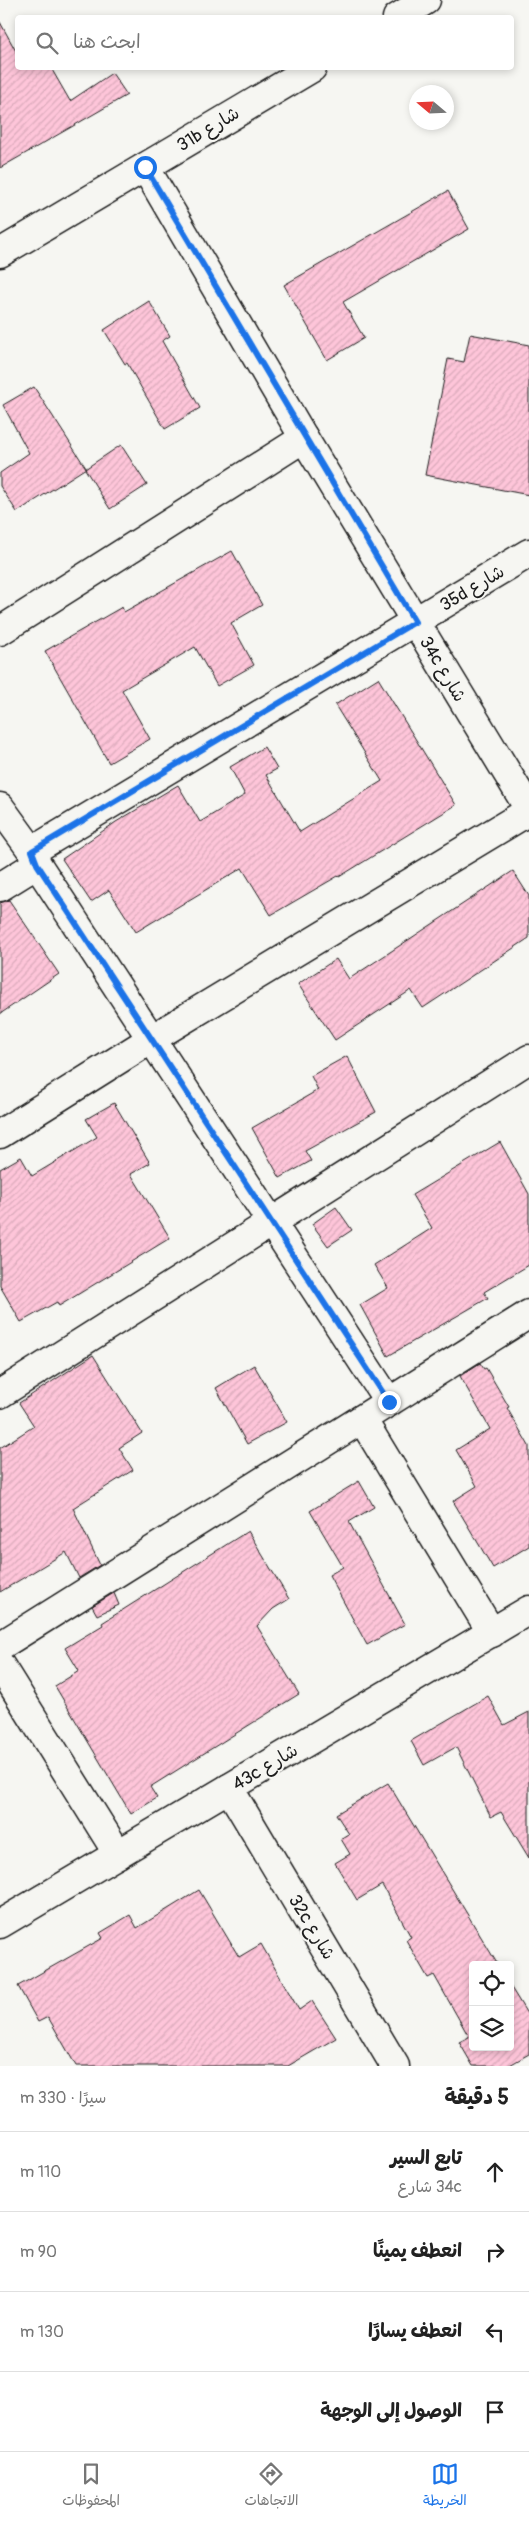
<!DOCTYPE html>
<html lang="ar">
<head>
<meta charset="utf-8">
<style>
	body { margin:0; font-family:Pangolin,"Playpen Sans Arabic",sans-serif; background:#f2f2f2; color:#222; direction:rtl }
	.controls { position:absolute; right:15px; bottom:15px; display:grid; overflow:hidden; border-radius:5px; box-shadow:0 2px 8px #0003 }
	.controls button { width:45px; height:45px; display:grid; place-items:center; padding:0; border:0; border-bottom:1px solid #e0e0e0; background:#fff; color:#222; font:25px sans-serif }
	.compass { position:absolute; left:409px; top:85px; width:45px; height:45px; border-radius:50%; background:#fff; box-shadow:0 2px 8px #0003; rotate:289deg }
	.stop { position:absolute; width:15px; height:15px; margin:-11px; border:4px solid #1a73e8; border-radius:50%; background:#fff }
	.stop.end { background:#1a73e8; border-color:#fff; box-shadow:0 1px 5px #0008 }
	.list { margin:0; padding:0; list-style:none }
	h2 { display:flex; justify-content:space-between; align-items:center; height:65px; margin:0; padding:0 20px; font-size:21px }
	h2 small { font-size:16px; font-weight:400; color:#767676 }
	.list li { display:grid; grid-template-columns:32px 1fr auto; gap:15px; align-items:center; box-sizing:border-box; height:80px; padding:0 20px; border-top:1px solid #e0e0e0 }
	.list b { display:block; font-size:19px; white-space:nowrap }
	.list p { margin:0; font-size:16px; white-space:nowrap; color:#767676 }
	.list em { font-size:16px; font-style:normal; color:#767676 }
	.icon { flex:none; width:28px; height:28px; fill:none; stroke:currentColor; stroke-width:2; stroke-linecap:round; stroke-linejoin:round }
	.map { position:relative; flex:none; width:529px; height:2066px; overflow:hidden; direction:ltr }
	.search { position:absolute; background:#fff; box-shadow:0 2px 8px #0003; left:15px; right:15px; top:15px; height:55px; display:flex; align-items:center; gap:12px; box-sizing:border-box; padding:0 18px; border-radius:5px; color:#767676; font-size:19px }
	.sheet { height:385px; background:#fff }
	nav { display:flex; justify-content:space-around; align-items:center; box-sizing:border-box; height:70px; border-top:1px solid #e0e0e0; background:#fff; font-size:14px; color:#767676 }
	nav a { display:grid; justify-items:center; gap:2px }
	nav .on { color:#1a73e8 }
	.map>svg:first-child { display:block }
</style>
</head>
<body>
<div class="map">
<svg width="529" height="2066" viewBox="0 0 529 2066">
	<defs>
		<pattern id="building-hatch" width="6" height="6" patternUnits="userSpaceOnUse" patternTransform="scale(1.25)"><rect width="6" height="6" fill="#fec5d9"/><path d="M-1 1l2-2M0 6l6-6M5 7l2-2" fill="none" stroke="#d9a9ba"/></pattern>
	</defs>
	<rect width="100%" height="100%" fill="#f6f6f2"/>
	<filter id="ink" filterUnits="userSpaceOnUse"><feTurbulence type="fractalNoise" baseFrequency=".02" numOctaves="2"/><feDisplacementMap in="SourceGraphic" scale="10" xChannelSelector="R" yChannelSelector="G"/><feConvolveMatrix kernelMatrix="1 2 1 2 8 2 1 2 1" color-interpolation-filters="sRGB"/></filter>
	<g filter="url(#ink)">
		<g fill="url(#building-hatch)" stroke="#1c1c1c">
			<polygon points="0,22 18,55 18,68 51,68 70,101 112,73 127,95 0,168"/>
			<polygon points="448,191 469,229 343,302 364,338 327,360 284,285"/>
			<polygon points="149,301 170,336 162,341 200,408 165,429 127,363 125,364 104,330"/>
			<polygon points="470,334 529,345 529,495 425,475 448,359 464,362"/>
			<polygon points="34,387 86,468 17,512 0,486 0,473 29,453 3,405"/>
			<polygon points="121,445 147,485 110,509 85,469"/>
			<polygon points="232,551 262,605 231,623 254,665 217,686 195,647 122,690 150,739 109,763 45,651 122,607 124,612"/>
			<polygon points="378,678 456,805 339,877 338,876 271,915 242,868 136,932 109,890 91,902 62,859 116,822 178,785 200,822 245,795 230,767 264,747 277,769 266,775 300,832 382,781 335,705"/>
			<polygon points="513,871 529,896 529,938 423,1008 411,990 335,1040 298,984 336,959 349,979"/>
			<polygon points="9,900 59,974 0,1014 0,903"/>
			<polygon points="347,1056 376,1112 305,1151 311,1161 280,1178 252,1128 318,1090 311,1076"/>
			<polygon points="114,1103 150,1163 131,1174 170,1238 59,1306 57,1302 21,1322 0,1286 0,1169 21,1157 32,1176 97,1137 86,1119"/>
			<polygon points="500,1142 529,1194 529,1265 484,1292 488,1298 388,1356 360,1305 388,1288 374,1265 432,1228 412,1195"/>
			<polygon points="336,1207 352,1230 328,1246 312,1224"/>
			<polygon points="93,1355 142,1433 119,1448 133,1470 73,1508 100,1565 79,1578 66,1552 0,1592 0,1448 34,1426 19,1403"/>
			<polygon points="480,1363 484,1369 486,1368 509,1407 507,1408 529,1446 529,1546 493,1568 453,1501 477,1486 456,1450 490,1429 460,1376"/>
			<polygon points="254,1365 287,1422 247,1444 216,1388"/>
			<polygon points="359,1481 374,1507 349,1522 405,1624 367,1645 329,1575 343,1567 310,1511"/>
			<polygon points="248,1531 289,1599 273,1609 257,1626 299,1694 150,1787 157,1798 131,1814 55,1686 79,1671 65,1648 103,1625 102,1623"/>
			<polygon points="114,1593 119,1605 97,1615 92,1606"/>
			<polygon points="488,1696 504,1725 529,1712 529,1858 501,1812 491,1817 456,1747 424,1765 411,1741"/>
			<polygon points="388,1783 498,1965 473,1965 473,2047 510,2047 510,1986 529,2017 529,2054 508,2066 473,2066 459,2042 469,2037 434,1975 428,1978 406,1940 411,1937 382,1885 357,1900 335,1863 350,1854 341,1839 349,1834 336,1814"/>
			<polygon points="199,1890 239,1957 261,1944 299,2010 312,2001 336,2038 288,2066 76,2066 48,2017 38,2022 18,1986 103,1938 100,1933 130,1915 137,1928"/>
		</g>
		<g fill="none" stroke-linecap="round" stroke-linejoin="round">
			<defs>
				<g id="minor">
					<polyline points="397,18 426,0"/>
					<polyline points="145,167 304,438 529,809"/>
					<polyline points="0,253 312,68"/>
					<polyline points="0,631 304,438"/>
					<polyline points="0,807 32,851 37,864 389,1402"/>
					<polyline points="32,851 529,553"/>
					<polyline points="0,887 37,864"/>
					<polyline points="0,1134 153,1038 529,811"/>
					<polyline points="0,1394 529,1059"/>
					<polyline points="362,1419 492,1633"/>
					<polyline points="0,1646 529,1314"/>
					<polyline points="0,1665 118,1854"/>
					<polyline points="229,1788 395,2066"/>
					<polyline points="0,1924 529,1610"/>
				</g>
			</defs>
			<use href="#minor" stroke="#1c1c1c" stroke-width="31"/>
			<use href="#minor" stroke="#f6f6f2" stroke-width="28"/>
		</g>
	</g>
	<g fill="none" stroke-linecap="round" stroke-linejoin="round" filter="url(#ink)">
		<polyline stroke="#1a73e8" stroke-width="6" points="145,167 415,622 32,851 37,864 389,1402"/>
	</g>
	<g text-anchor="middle" stroke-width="4" stroke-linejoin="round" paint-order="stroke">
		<g font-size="18" fill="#1c1c1c" stroke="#f6f6f2">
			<text transform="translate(208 129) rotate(-31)" y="6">31b شارع</text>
			<text transform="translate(472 588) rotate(-31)" y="6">35d شارع</text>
			<text transform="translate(443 669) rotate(59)" y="6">34c شارع</text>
			<text transform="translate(265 1767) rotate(-31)" y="6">43c شارع</text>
			<text transform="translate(312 1927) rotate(59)" y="6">32c شارع</text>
		</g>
	</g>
</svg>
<div class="controls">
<button><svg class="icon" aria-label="locate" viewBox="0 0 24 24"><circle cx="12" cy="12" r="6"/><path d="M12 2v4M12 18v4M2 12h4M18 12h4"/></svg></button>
<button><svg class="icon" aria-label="layers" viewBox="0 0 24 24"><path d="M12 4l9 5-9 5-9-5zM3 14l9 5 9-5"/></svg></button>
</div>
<svg class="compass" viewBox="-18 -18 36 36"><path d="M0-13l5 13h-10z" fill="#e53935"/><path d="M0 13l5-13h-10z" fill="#767676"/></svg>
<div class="stop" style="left:145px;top:167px"></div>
<div class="stop end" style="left:389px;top:1402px"></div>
<div class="search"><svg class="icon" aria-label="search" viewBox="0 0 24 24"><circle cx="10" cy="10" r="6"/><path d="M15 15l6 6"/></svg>ابحث هنا</div>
</div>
<section class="sheet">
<h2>5 دقيقة<small>سيرًا · 330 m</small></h2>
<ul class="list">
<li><svg class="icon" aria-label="ahead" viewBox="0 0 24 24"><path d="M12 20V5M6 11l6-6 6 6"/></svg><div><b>تابع السير</b><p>34c شارع</p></div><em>110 m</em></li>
<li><svg class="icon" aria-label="right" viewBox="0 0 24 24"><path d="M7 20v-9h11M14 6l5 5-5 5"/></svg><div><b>انعطف يمينًا</b></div><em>90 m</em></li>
<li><svg class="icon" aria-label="left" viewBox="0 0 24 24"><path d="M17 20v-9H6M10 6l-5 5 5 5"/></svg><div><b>انعطف يسارًا</b></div><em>130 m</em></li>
<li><svg class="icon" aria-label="arrive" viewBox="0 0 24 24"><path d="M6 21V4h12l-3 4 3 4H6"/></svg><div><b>الوصول إلى الوجهة</b></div></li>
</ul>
</section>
<nav>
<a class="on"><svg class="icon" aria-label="map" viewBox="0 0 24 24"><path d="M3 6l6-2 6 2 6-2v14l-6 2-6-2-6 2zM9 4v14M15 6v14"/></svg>الخريطة</a>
<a><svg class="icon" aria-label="directions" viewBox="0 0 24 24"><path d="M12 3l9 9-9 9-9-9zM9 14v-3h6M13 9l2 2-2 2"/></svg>الاتجاهات</a>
<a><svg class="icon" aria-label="saved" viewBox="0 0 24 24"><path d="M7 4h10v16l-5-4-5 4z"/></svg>المحفوظات</a>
</nav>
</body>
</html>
